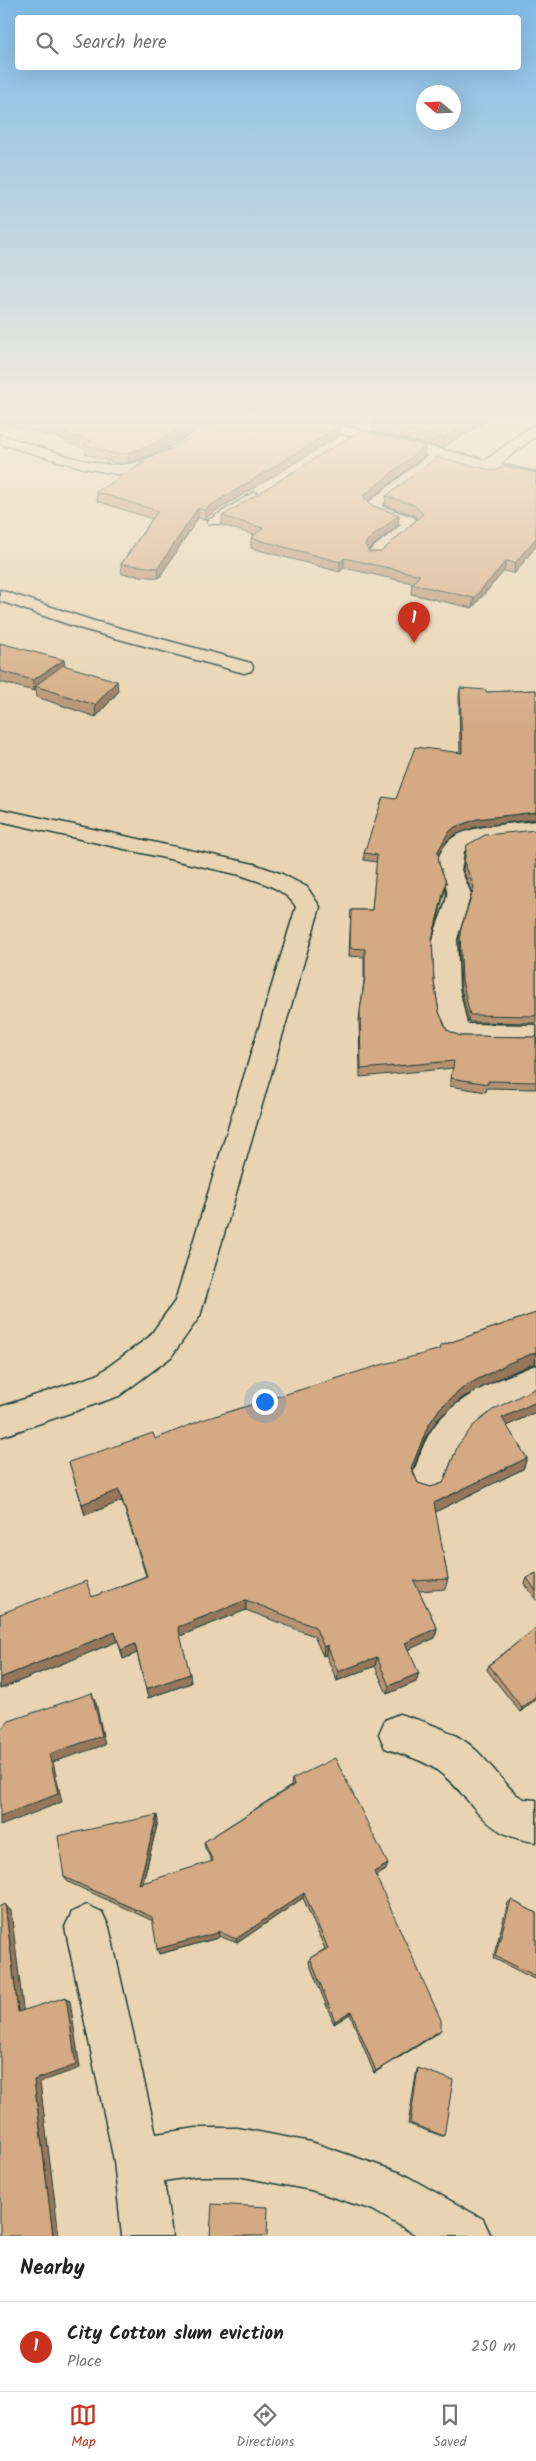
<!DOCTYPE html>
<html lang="en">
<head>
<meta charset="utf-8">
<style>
	body { margin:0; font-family:Kalam,sans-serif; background:#f2f2f2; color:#222 }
	.compass { position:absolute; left:416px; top:85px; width:45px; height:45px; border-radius:50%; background:#fff; box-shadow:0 5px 20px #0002; rotate:289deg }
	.you { position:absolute; left:264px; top:1401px; width:18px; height:18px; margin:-12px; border:4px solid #fff; border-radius:50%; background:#1a73e8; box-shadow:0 0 0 8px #1a73e833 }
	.badge { display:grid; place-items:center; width:32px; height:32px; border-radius:50%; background:#c8321e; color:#fff; font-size:16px; font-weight:700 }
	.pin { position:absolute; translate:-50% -41px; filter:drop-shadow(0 1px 2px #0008) }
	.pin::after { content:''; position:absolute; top:26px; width:18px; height:15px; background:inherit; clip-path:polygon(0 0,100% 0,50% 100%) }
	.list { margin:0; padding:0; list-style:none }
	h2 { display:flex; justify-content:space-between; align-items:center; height:65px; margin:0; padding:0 20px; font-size:21px }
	h2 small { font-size:16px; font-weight:400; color:#767676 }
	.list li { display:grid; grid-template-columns:32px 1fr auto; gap:15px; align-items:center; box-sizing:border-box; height:90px; padding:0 20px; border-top:1px solid #e0e0e0 }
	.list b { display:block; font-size:19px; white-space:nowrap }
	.list p { margin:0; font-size:16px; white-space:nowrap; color:#767676 }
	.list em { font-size:16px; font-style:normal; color:#767676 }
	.icon { flex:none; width:28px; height:28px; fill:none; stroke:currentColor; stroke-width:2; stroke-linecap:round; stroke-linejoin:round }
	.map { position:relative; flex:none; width:536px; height:2236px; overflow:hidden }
	.search { position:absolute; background:#fff; box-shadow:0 5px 20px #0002; left:15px; right:15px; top:15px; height:55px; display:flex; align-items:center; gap:12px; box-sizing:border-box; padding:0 18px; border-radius:5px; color:#767676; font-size:19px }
	.sheet { height:155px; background:#fff }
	nav { display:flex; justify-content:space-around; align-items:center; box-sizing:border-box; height:70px; border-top:1px solid #e0e0e0; background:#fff; font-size:14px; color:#767676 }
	nav a { display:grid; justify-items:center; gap:2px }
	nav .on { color:#c8321e }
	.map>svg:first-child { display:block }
</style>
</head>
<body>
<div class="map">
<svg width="536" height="2236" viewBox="0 0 536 2236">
	<rect width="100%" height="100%" fill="#e8d4b3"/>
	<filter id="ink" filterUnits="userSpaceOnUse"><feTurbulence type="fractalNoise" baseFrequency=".02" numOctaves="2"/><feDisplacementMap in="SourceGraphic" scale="10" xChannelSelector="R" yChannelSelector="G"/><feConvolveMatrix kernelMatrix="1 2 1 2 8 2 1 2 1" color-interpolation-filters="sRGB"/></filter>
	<g filter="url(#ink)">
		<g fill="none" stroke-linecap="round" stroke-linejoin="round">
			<defs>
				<g id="minor">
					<path d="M217,418h17l-63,39 -42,16 -12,1 -33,-6 -84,-24v-9c34,8 96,36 129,29 31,-6 61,-30 88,-46z"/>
					<polygon points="285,418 310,418 486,460 531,426 536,425 536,436 500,464 536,472 536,482 442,459 381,506 413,517 420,524 418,527 380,560 368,560 366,556 368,552 402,524 370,513 364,506 428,455 287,421"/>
					<polygon points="254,492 262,497 259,500 221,524 209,524 207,521"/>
					<polygon points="0,590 94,621 251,663 253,667 251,671 244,673 82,629 0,601"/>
					<path d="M0,809l254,55 28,10 25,13 13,20 -120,409 -29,41 -52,39 -119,41v-30l97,-32 52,-38 26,-36 121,-394c-11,-19 -36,-25 -56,-32l-240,-54z"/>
					<path d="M536,821v14l-53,6 -19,10 -3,19 10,24 -14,45 2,49 8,36 69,1v18h-72c-6,-1 -13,-3 -17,-7 -11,-9 -16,-83 -14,-97 3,-15 12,-29 14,-44 3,-17 -22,-28 1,-53 15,-17 66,-18 88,-21z"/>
					<path d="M536,1365v31c-29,13 -66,29 -82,59 -6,11 -9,25 -14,37l-12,4 -12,-4 -5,-12c6,-15 10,-32 19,-47 21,-35 69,-54 106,-68z"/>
					<path d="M399,1714c27,8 57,17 78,37 14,14 25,30 40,44l7,4 12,1v42c-56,-6 -60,-43 -98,-71 -16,-12 -35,-16 -53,-23l-6,-14 6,-14z"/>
					<polygon points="87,1905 102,1912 109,1927 156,2134 196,2128 238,2128 311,2142 401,2173 483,2219 491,2236 418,2236 373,2210 311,2190 238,2176 196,2176 164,2181 172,2236 122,2236 114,2161 65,1927 72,1912"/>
				</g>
			</defs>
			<use href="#minor" stroke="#1f3d34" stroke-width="3"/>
			<use href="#minor" fill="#e8d4b3" fill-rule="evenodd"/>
		</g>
		<g fill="#b59272" stroke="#1f3d34">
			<polygon points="0,418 213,418 151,455 129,462 116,463 85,454 85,448 66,443 66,440 0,422"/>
			<polygon points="318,418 367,418 354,427"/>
			<polygon points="378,418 489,418 477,427 442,448 372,431 373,422"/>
			<polygon points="339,436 208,516 205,520 198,518 159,578 122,574 121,564 152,519 97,501 96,492 141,465 140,461 171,449"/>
			<polygon points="424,456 367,502 370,505 399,515 398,525 368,550 369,552 381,552 417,519 414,515 385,505 386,496 495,471 536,473 536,546 514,574 504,571 472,608 411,594 412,583 344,568 340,572 251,548 251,538 254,535 222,525 222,516"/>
			<polygon points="0,643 65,666 118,692 96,717 37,697 36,690 34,691 0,682"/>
			<polygon points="460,688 486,692 536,690 536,819 476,827 454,835 447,841 438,856 439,864 446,882 445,889 432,942 434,982 439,1012 447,1030 460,1036 536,1037 536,1089 487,1088 486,1092 450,1086 453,1068 360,1077 359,1019 364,981 364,957 349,956 351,910 372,910 377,862 364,860 364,853 396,799 460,753 459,696"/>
			<polygon points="536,830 536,1023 469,1022 461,988 459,939 460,932 472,893 463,870 467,845"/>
			<polygon points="536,1313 536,1364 535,1363 506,1375 462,1398 438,1419 425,1438 413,1471 418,1483 431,1487 443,1483 536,1388 536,1412 506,1426 527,1458 523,1469 435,1512 448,1579 445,1589 419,1591 437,1628 435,1638 408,1649 416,1682 387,1694 375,1666 337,1681 326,1655 323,1656 314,1636 246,1610 180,1636 191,1683 148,1698 137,1653 123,1659 118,1641 0,1689 0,1614 92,1597 146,1576 122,1501 85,1515 69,1462 155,1439 439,1350 440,1346"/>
			<polygon points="536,1573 536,1600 525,1584 527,1578"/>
			<polygon points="536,1628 536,1699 520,1712 487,1670 489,1665"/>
			<polygon points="292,1779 386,1870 376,1876 438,2033 374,2073 350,2014 334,2024 309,1963 310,1958 325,1949 303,1898 237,1943 219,1936 218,1938 159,1954 153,1921 68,1882 64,1877 158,1821 143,1883 212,1862 205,1848 204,1842 291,1786"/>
			<polygon points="511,1900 536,1913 536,1978 534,1979 493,1958 508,1903"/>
			<polygon points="418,2068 444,2136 442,2136 408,2124 417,2069"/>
		</g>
		<g fill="#94775c" stroke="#1f3d34">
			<polygon points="197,418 213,418 151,455 129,462 128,453"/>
			<polygon points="354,418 367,418 354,427"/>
			<polygon points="478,418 489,418 477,427 442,448 443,438"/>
			<polygon points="340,426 339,436 208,516 205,520 205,511 208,507"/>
			<polygon points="425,446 424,456 362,506 363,496"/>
			<polygon points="198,508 198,518 159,578 158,568"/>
			<polygon points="399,515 398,525 367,551 365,545 367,541"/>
			<polygon points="536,538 536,546 514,574 515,563"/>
			<polygon points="344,558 344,568 340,572 340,562"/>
			<polygon points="506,561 504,571 472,608 474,598"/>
			<polygon points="64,660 66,671 35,686 36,690 34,691 33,680"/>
			<polygon points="117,681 118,692 96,717 95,705"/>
			<polygon points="536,812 536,819 476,827 454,835 447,841 437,858 438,851 448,833 455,827 477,819"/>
			<polygon points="446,882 445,889 431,947 432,939"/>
			<polygon points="536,1352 535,1363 506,1375 462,1398 438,1419 425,1438 409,1479 411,1468 428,1426 440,1408 465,1386 509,1363"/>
			<polygon points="536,1402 536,1412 498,1430 502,1418"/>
			<polygon points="527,1458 523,1469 431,1514 434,1503"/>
			<polygon points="119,1490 122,1501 85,1515 82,1504"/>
			<polygon points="246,1600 246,1610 180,1636 178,1627"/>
			<polygon points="437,1628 435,1638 403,1652 405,1643"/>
			<polygon points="115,1632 118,1641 0,1689 0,1678"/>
			<polygon points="135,1644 137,1653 123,1659 121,1650"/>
			<polygon points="327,1645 326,1655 323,1656 324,1647"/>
			<polygon points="377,1657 375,1666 337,1681 338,1672"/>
			<polygon points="419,1673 416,1682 387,1694 389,1686"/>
			<polygon points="190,1674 191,1683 148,1698 146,1689"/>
			<polygon points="92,1693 96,1703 105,1745 53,1762 62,1802 0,1826 0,1816 49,1754"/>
			<polygon points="536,1696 536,1699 520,1712 522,1708"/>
			<polygon points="157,1815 158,1821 141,1889 139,1884"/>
			<polygon points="388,1864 386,1870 372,1878 374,1872"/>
			<polygon points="304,1893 303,1898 237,1943 236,1939"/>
			<polygon points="5,1904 11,1911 24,2016 18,2012"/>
			<polygon points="218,1931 219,1936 218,1938 159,1954 157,1949"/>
			<polygon points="66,1997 70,2001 80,2068 40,2082 59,2236 53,2236 34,2080"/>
			<polygon points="351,2011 350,2014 334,2024 335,2021"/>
			<polygon points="441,2030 438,2033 374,2073 376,2071"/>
		</g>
		<g fill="#d3aa84" stroke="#1f3d34">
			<polygon points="20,418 197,418 151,445 128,453 115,454 84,445 92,441 65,434 69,431"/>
			<polygon points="222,418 305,418 340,426 208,507 205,511 198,508 158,568 121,564 158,511 96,492 145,462 140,461 171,449"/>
			<polygon points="378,418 478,418 443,438 373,422"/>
			<polygon points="359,431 425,446 363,496 370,505 399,515 367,541 365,545 369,552 381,552 423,514 414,505 386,496 437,457 495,471 504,466 536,473 536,538 515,563 506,561 474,598 412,584 420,575 344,558 340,562 251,538 263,528 222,516"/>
			<polygon points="0,643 64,660 33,680 0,671"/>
			<polygon points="63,665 117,681 95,705 35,686"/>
			<polygon points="460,688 486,690 486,692 536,690 536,812 477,819 455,827 448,833 438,851 439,864 446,882 432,939 434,982 439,1012 447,1030 460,1036 536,1037 536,1082 488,1081 488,1084 451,1078 454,1061 361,1069 360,1011 365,977 365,949 350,948 351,910 372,910 377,855 364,853 383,797 396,799 415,747 462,753"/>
			<polygon points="536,830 536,1016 470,1015 462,980 460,932 474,887 464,862 467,845 485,835"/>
			<polygon points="536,1313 536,1352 509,1363 465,1386 440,1408 428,1426 411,1468 418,1483 431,1487 443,1483 458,1445 474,1425 494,1409 536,1388 536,1402 502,1418 527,1458 434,1503 448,1579 414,1581 437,1628 405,1643 419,1673 389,1686 377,1657 338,1672 327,1645 324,1647 315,1627 246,1600 178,1627 190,1674 146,1689 135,1644 121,1650 115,1632 0,1678 0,1614 86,1581 92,1597 147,1576 119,1490 82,1504 69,1462 153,1433 155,1439 202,1420 377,1366 441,1349 440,1346"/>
			<polygon points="536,1573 536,1591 527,1578"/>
			<polygon points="536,1628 536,1696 522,1708 489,1665"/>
			<polygon points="92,1693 102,1736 49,1754 58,1794 0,1816 0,1731 9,1721"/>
			<polygon points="335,1758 388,1864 374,1872 441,2020 441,2030 376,2071 351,2011 335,2021 310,1958 328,1948 304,1893 236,1939 218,1931 217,1933 157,1949 152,1917 64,1877 58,1836 157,1815 139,1884 213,1861 204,1842 294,1785 292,1779"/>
			<polygon points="511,1900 536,1913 536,1976 495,1956"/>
			<polygon points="5,1904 18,2012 66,1997 76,2065 34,2080 53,2236 0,2236 0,1906"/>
			<polygon points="418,2068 453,2080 444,2136 410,2123"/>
			<polygon points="212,2204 268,2207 267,2236 210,2236"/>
		</g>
	</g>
	<linearGradient id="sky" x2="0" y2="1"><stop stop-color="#7fbae6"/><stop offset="0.57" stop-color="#f5ecdd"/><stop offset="1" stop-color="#f5ecdd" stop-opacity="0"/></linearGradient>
	<rect width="536" height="731" fill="url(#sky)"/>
</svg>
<svg class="compass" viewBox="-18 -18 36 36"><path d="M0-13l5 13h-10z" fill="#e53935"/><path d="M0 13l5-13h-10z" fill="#767676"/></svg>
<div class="you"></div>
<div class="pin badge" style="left:414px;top:643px">1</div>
<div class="search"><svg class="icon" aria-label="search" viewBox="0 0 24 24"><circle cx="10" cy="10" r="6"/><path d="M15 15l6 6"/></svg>Search here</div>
</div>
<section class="sheet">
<h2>Nearby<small></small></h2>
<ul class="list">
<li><span class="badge">1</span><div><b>City Cotton slum eviction</b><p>Place</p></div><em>250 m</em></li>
</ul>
</section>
<nav>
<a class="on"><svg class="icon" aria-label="map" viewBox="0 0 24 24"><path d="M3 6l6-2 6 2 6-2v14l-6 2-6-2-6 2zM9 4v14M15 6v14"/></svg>Map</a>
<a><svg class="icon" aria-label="directions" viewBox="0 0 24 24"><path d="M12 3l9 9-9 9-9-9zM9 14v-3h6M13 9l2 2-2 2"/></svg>Directions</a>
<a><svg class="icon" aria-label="saved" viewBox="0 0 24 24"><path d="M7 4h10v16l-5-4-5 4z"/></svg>Saved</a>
</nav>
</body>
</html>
